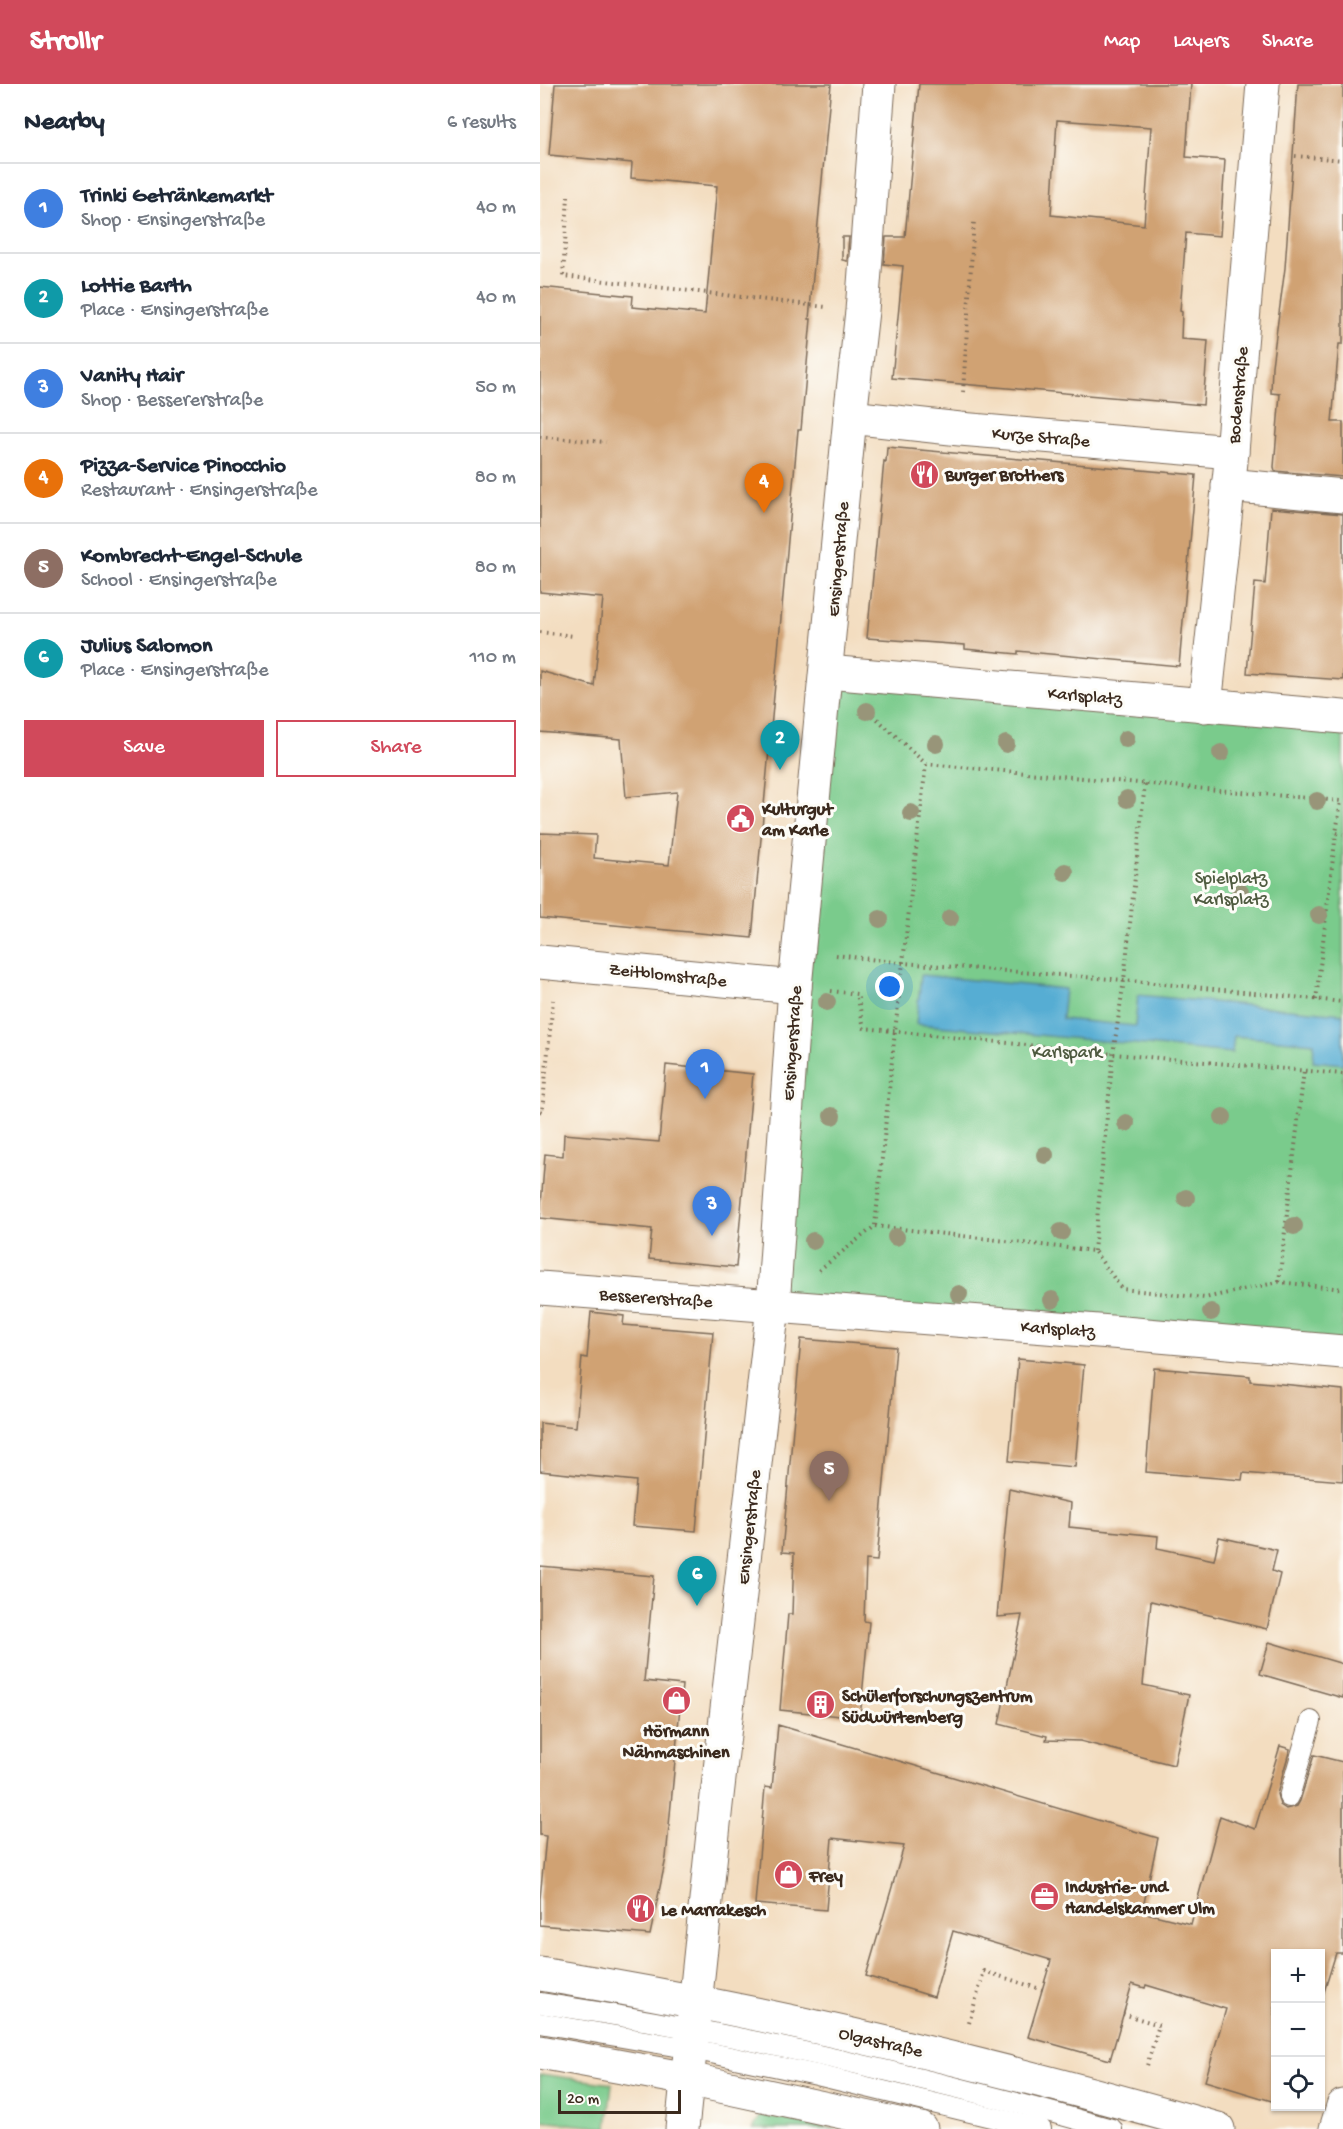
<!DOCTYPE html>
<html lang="en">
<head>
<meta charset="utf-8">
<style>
	body { margin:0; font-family:"Gochi Hand",sans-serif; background:#f2f2f3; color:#1f2937 }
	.controls { position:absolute; right:18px; bottom:18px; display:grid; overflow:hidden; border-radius:0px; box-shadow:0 2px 4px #0004 }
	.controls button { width:54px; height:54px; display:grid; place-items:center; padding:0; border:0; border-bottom:2px solid #e0e1e3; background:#fff; color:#1f2937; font:30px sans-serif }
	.scale { position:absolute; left:18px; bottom:15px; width:123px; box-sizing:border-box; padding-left:6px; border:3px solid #3b2a1e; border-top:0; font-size:16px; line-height:21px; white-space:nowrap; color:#3b2a1e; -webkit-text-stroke:4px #fdfcf7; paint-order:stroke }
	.you { position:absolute; left:350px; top:903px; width:21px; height:21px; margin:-15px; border:4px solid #fff; border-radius:50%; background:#1a73e8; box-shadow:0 0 0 9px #1a73e833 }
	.badge { display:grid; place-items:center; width:39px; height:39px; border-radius:50%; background:#d1495b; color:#fff; font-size:20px; font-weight:700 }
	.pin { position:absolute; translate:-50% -50px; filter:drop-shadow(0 2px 3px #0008) }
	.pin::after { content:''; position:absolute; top:32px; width:21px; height:18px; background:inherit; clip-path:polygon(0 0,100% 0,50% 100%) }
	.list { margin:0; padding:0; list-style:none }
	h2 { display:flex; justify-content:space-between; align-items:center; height:78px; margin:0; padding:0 24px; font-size:26px }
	h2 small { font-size:20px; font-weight:400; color:#747a83 }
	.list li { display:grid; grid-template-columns:39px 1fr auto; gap:18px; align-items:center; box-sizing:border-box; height:90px; padding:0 24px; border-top:2px solid #e0e1e3 }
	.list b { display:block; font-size:22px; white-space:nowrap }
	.list p { margin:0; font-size:20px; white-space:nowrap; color:#747a83 }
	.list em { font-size:20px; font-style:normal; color:#747a83 }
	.actions { display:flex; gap:12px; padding:18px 24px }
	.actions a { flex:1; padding:14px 0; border:2px solid #d1495b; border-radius:0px; text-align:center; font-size:21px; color:#d1495b }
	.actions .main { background:#d1495b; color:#fff }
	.icon { flex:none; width:33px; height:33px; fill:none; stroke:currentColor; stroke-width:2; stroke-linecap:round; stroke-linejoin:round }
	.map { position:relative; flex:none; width:803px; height:2045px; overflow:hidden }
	header { display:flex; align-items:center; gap:36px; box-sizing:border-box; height:84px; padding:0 30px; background:#d1495b; color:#fff }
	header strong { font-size:28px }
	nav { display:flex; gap:33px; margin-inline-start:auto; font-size:21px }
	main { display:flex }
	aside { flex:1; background:#fff }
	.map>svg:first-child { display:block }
</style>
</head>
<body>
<header>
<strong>Strollr</strong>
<nav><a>Map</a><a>Layers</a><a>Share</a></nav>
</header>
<main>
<aside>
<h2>Nearby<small>6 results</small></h2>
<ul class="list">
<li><span class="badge" style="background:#3f7fe0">1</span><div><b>Trinki Getränkemarkt</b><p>Shop · Ensingerstraße</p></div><em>40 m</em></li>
<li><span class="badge" style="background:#0f9aa8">2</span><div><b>Lottie Barth</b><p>Place · Ensingerstraße</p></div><em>40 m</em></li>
<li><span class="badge" style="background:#3f7fe0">3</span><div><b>Vanity Hair</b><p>Shop · Bessererstraße</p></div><em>50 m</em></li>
<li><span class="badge" style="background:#e8710a">4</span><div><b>Pizza-Service Pinocchio</b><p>Restaurant · Ensingerstraße</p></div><em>80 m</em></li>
<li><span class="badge" style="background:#8d6e63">5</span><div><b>Kombrecht-Engel-Schule</b><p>School · Ensingerstraße</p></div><em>80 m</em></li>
<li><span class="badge" style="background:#0f9aa8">6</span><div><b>Julius Salomon</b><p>Place · Ensingerstraße</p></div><em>110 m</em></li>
</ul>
<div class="actions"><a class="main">Save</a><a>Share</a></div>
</aside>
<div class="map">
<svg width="803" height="2045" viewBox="0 0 803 2045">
	<rect width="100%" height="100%" fill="#fdfcf7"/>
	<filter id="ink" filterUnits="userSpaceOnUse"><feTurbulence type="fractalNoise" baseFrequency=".0167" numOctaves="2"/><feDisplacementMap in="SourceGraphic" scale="12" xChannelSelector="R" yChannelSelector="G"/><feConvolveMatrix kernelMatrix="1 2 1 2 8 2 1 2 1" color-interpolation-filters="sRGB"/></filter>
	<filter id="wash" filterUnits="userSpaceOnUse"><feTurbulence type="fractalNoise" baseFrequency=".008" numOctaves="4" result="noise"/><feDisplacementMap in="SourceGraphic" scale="24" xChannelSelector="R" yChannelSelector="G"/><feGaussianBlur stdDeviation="1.35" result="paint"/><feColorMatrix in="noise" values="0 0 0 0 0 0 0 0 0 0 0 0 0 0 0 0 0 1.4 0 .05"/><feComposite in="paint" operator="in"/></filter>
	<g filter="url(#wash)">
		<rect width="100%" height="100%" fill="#f3ddc0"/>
		<g fill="#7acb8c" stroke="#5a7a55" stroke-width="1.5">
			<polygon points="287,588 803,633 803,1268 233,1222"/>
			<polygon points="0,1990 72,2000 67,2044 0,2037"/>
			<polygon points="221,2031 295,2045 213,2045"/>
		</g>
		<polygon fill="#57add3" stroke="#496c78" stroke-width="1.5" points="381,891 525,905 522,935 595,942 598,911 803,930 803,980 773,977 774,959 694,952 692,969 376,940"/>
		<g id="blocks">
			<g fill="#d0a273" fill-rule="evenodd">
				<polygon points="15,0 291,0 269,235 271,235 261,346 258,346 212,854 0,834 0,749 56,751 54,774 129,781 137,708 86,713 81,655 0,648 0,587 54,602 63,514 0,508 0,203 93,212 92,223 165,230 177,102 91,94 92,79 9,71"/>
				<path d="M379,0h272l-5,73 39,3 -5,76 -34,-3 -6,78 2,1 -1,27 27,2 -5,64 -311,-27 11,-112 -19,-2 2,-27h19zM517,36l94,7 -7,98 -93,-10z"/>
				<polygon points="758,0 803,0 803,260 799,260 792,338 803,338 803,393 735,387 734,383 740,310 731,309 732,282 745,184"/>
				<polygon points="302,153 309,153 307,177 302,176"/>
				<polygon points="347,363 656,391 639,582 478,567 478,570 425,565 425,561 327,554 344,377 346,378"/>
				<polygon points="731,424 803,430 803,596 707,589 715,499 725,500"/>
				<polygon points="126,981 213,990 196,1183 109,1175 112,1145 0,1134 5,1070 23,1072 24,1050 119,1058"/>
				<polygon points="51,1228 84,1232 83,1241 173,1248 156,1447 92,1442 96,1397 0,1387 0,1339 36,1343 42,1273 47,1274"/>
				<polygon points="261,1255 356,1263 337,1477 326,1476 324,1537 329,1538 320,1634 240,1626 248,1530 252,1530 254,1469 242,1468"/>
				<polygon points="478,1275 544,1281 535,1383 469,1377"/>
				<polygon points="614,1284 710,1292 710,1297 803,1306 803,1397 703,1389 702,1396 606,1388"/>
				<polygon points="469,1405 531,1419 529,1443 618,1452 617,1464 674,1476 679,1453 737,1466 732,1487 740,1490 727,1545 611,1517 603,1601 649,1611 634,1681 540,1657 506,1656 507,1652 459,1640 482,1531 457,1533"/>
				<polygon points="0,1482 114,1492 104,1597 142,1601 126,1774 110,1851 0,1841 0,1815 6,1752 0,1751"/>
				<polygon points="729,1558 803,1580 803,1614 720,1590"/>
				<polygon points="238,1641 618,1754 602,1828 651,1840 680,1732 715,1745 740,1662 750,1665 737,1710 740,1721 746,1725 757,1722 760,1717 774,1671 803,1678 803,1869 796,1869 780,1921 780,1869 735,1869 735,2018 665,1997 686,1925 606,1901 605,1904 592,1900 570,1976 488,1953 511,1876 413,1847 394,1913 326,1892 364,1762 292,1754 286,1826 215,1820 225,1703 232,1704"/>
			</g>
		</g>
	</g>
	<g filter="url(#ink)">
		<use href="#blocks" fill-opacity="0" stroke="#7b6957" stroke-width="1.5"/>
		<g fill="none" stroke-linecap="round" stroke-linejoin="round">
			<defs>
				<g id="lane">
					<polyline points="749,1713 771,1637"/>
					<path d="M0,1919c193,29 384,73 572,126"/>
					<polyline points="0,1939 152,1965 277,1991 501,2045"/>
				</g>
				<g id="street">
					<polyline points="310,333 420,345 692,368"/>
					<polyline points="688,401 803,412"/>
					<polyline points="287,588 803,633"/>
					<polyline points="665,622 692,368 723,0"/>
					<polyline points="0,878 255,903"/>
					<polyline points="0,1204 584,1249 803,1268"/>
					<polyline points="142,2045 176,1721 233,1222 255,903 310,333 322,227 339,0"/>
					<polyline points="796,2045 803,2022"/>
				</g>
				<g id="secondary">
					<path d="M0,1890c229,37 454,91 678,155"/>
					<polyline points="0,1968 148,1995 381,2045"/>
				</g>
			</defs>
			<use href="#lane" stroke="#7b6957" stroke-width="22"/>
			<use href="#street" stroke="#7b6957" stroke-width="35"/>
			<use href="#secondary" stroke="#7b6957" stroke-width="35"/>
			<g stroke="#7b6957" stroke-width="4" stroke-dasharray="1.5 4.5" stroke-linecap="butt">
				<polyline points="755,72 803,76"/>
				<polyline points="28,112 23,192 286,223"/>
				<polyline points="423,308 434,135"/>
				<polyline points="0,353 66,358"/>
				<polyline points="0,548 34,552"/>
				<polyline points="333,631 386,680 801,717 796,749 803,750"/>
				<polyline points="296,871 363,879 584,896 803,918"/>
				<polyline points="291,907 317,910 324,944 573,970 803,990"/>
				<polyline points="776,916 796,749"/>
				<polyline points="0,1027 2,1028 13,916"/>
				<polyline points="335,1142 554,1167 582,1205 665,1214 739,1198 803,1205"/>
				<polyline points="554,1167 573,970 584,896 605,699"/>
				<polyline points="279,1186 335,1142 355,947 386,680"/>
				<polyline points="739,1198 764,986"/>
				<polyline points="583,1930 619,1941 606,1985"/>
				<polyline points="429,1939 444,1887 503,1906"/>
			</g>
			<use href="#lane" stroke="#fff" stroke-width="20"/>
			<use href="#street" stroke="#fff" stroke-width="33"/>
			<use href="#secondary" stroke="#fff" stroke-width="33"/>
		</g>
		<g fill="#989579">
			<circle cx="327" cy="627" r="9"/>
			<circle cx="586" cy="655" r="9"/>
			<circle cx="396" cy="660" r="9"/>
			<circle cx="466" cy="660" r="9"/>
			<circle cx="681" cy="669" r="9"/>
			<circle cx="587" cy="715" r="9"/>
			<circle cx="777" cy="717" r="9"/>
			<circle cx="371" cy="729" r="9"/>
			<circle cx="525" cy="788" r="9"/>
			<circle cx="700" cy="808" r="9"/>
			<circle cx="779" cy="831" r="9"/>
			<circle cx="410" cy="834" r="9"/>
			<circle cx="340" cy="835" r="9"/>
			<circle cx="287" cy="918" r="9"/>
			<circle cx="292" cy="1032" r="9"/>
			<circle cx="683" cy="1033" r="9"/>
			<circle cx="586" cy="1039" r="9"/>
			<circle cx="505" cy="1071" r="9"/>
			<circle cx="646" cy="1114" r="9"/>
			<circle cx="754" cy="1142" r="9"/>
			<circle cx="521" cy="1148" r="9"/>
			<circle cx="356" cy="1153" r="9"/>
			<circle cx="273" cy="1157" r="9"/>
			<circle cx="419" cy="1210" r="9"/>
			<circle cx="512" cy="1216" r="9"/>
			<circle cx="671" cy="1228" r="9"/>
		</g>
	</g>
	<defs>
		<symbol id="restaurant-disc" viewBox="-11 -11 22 22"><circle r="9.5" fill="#d1495b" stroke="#fdfcf7"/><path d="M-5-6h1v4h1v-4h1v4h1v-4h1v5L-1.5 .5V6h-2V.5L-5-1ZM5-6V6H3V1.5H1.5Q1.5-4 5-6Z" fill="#fff"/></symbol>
		<symbol id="civic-disc" viewBox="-11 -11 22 22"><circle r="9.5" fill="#d1495b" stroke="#fdfcf7"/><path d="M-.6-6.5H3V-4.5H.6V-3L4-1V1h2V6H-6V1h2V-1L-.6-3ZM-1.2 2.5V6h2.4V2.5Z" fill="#fff"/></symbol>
		<symbol id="shop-disc" viewBox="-11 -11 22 22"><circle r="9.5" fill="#d1495b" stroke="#fdfcf7"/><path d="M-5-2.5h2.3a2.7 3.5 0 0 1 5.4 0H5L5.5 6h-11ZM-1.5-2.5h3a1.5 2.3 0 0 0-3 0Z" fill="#fff"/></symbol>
		<symbol id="building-disc" viewBox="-11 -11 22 22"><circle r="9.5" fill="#d1495b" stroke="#fdfcf7"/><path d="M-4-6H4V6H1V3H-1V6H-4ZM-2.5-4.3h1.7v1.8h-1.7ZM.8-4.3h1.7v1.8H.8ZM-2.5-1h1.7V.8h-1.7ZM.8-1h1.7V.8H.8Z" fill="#fff"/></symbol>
		<symbol id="office-disc" viewBox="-11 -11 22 22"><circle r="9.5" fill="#d1495b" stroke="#fdfcf7"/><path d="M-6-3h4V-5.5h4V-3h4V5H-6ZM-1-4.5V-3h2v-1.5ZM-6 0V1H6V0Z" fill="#fff"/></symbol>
	</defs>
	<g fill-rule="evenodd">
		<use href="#restaurant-disc" x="368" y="374" width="33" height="33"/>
		<use href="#civic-disc" x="184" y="718" width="33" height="33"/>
		<use href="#shop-disc" x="120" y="1600" width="33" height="33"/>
		<use href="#building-disc" x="264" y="1604" width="33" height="33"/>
		<use href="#shop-disc" x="232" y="1774" width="33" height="33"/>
		<use href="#office-disc" x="488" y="1796" width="33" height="33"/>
		<use href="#restaurant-disc" x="84" y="1808" width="33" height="33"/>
	</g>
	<g text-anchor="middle" stroke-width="6" stroke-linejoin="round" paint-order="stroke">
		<g font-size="18" fill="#3b2a1e" stroke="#fdfcf7">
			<text transform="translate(697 311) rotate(-85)" y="6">Bodenstraße</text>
			<text transform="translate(501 352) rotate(5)" y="6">Kurze Straße</text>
			<text transform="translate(297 475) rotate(-85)" y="6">Ensingerstraße</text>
			<text transform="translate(545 611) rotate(5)" y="6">Karlsplatz</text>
			<text transform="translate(128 890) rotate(6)" y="6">Zeitblomstraße</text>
			<text transform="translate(251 959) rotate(-86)" y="6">Ensingerstraße</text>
			<text transform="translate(116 1213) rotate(4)" y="6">Bessererstraße</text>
			<text transform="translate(518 1244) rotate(4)" y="6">Karlsplatz</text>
			<text transform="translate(208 1443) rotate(-84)" y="6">Ensingerstraße</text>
			<text transform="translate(341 1957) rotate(13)" y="6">Olgastraße</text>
		</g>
		<g font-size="18" font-weight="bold" fill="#3b2a1e" stroke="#fdfcf7" text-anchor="start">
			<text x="405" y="396">Burger Brothers</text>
			<text x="222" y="730">Kulturgut<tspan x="222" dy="21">am Karle</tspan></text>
			<text x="302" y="1617">Schülerforschungszentrum<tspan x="302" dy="21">Südwürtemberg</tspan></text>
			<text x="136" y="1652" text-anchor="middle">Hörmann<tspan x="136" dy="21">Nähmaschinen</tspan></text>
			<text x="269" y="1797">Frey</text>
			<text x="525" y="1808">Industrie- und<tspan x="525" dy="21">Handelskammer Ulm</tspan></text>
			<text x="121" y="1831">Le Marrakesch</text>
		</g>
		<g font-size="18" fill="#4e5a3f" stroke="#fdfcf7">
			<text x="691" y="799">Spielplatz<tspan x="691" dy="21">Karlsplatz</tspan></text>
			<text x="527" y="973">Karlspark</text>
		</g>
	</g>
</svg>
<div class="controls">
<button>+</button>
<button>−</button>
<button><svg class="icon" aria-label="locate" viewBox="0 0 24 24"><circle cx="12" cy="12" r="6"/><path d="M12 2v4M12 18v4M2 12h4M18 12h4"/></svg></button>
</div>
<div class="scale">20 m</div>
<div class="you"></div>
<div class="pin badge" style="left:165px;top:1015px;background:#3f7fe0">1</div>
<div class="pin badge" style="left:240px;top:686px;background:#0f9aa8">2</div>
<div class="pin badge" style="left:172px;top:1152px;background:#3f7fe0">3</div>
<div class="pin badge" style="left:224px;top:429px;background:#e8710a">4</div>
<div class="pin badge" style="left:289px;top:1417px;background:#8d6e63">5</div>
<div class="pin badge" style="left:157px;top:1522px;background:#0f9aa8">6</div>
</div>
</main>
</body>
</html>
